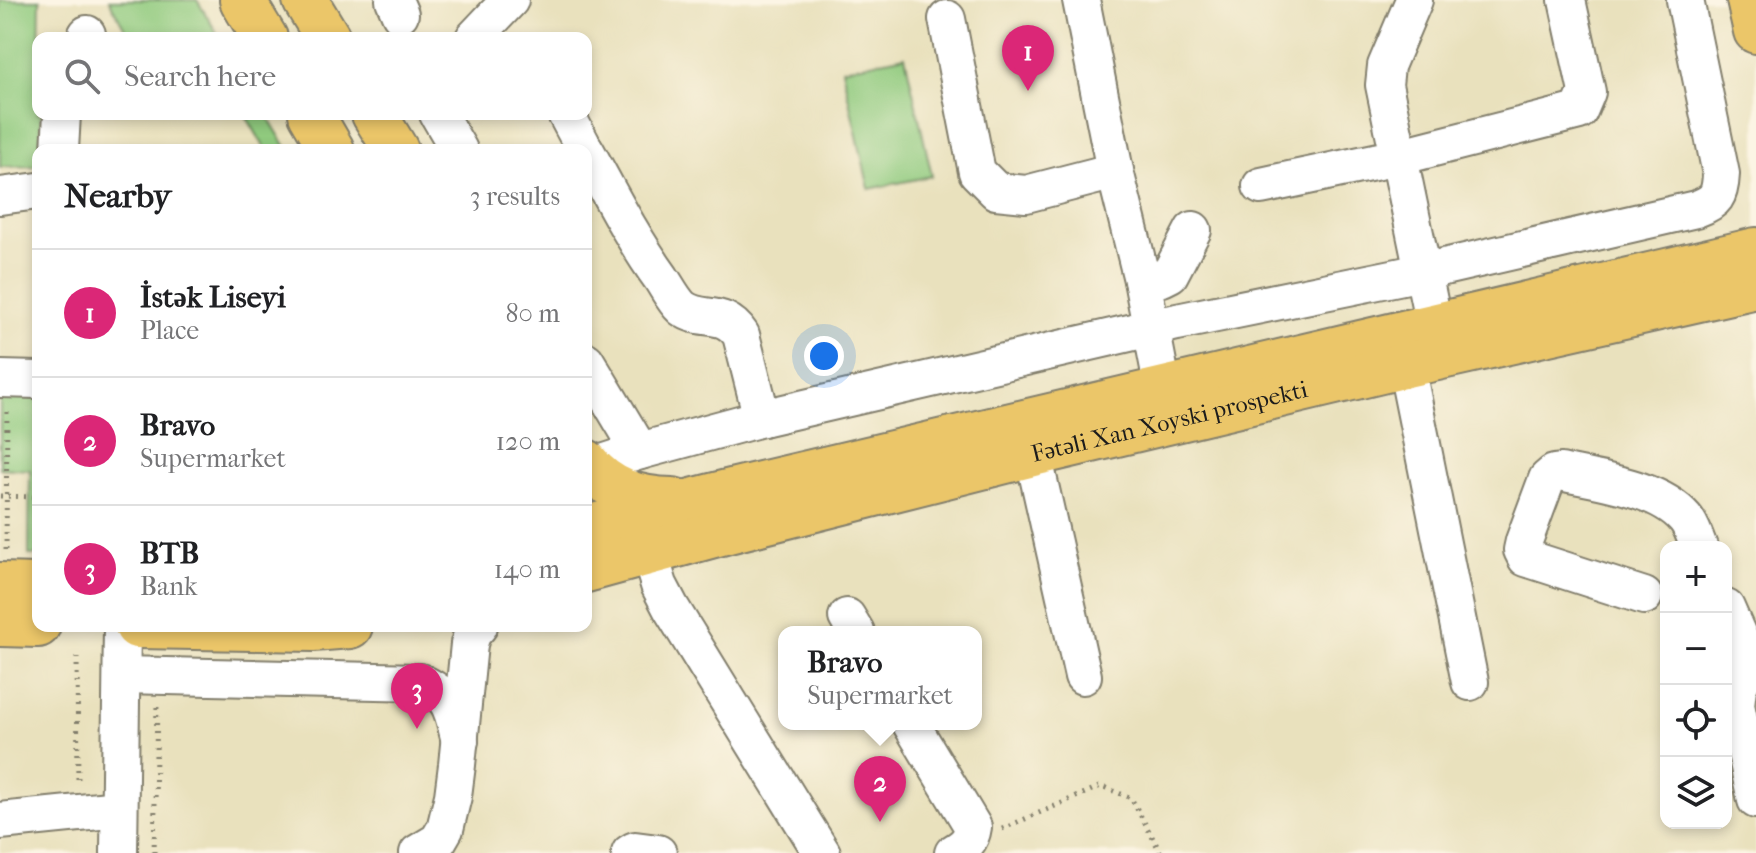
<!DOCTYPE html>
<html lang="en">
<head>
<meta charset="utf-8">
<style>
	body { margin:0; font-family:"IM FELL French Canon",serif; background:#f6f6f6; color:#202124 }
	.controls { position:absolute; right:24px; bottom:24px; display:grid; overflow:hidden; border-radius:16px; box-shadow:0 4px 12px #0003 }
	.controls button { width:72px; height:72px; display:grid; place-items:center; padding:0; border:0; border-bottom:2px solid #e0e0e0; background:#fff; color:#202124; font:40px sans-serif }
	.you { position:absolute; left:824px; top:356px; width:28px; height:28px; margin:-20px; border:6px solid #fff; border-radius:50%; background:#1a73e8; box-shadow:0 0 0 12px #1a73e833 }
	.badge { display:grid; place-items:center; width:52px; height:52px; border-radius:50%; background:#db2777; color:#fff; font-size:26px; font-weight:700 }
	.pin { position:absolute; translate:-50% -66px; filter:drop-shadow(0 2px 4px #0008) }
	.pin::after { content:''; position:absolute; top:42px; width:28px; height:24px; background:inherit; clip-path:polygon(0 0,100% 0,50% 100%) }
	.popup { position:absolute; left:778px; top:626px; width:204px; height:104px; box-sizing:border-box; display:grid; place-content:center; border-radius:16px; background:#fff; filter:drop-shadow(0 2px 6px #0005); font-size:26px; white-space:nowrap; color:#757577 }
	.popup b { font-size:30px; color:#202124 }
	.popup::after { content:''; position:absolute; left:50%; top:100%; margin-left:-16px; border:16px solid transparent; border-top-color:#fff }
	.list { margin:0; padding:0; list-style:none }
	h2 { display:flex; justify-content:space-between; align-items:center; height:104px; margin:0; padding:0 32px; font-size:34px }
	h2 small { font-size:26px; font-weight:400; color:#757577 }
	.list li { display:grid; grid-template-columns:52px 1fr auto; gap:24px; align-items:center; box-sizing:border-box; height:128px; padding:0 32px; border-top:2px solid #e0e0e0 }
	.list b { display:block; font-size:30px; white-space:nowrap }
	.list p { margin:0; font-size:26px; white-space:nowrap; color:#757577 }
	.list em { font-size:26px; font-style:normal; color:#757577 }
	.icon { flex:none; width:44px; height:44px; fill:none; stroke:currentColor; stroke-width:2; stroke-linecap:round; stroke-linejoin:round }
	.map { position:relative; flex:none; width:1756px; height:853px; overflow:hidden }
	.search { position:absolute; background:#fff; box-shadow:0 4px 12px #0003; left:32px; top:32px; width:560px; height:88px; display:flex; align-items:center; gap:20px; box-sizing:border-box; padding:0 28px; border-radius:16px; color:#757577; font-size:30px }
	.panel { position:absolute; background:#fff; box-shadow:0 4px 12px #0003; left:32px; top:144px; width:560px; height:488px; border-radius:16px }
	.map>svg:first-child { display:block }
</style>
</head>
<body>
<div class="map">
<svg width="1756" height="853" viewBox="0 0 1756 853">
	<rect width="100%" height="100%" fill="#fcf5e5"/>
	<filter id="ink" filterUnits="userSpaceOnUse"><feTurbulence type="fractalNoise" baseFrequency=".0125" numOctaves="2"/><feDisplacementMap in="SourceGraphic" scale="16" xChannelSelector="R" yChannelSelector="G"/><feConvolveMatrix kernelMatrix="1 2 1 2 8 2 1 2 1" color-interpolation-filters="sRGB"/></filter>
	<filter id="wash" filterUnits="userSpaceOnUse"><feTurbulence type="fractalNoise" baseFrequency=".006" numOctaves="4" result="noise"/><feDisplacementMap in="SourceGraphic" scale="32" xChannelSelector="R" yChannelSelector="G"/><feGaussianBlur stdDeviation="1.8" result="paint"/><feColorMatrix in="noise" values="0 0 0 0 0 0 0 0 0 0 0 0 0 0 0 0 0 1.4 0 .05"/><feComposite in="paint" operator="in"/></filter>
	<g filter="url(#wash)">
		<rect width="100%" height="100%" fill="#e9e1bd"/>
		<g fill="#90ca7e" stroke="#56734d" stroke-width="2">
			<polygon points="0,0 40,0 38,114 41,114 41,150 38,150 38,166 0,167"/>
			<polygon points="109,0 197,0 220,38 130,38"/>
			<polygon points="905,56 932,176 869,189 842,69"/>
			<polygon points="245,114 266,114 288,150 266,150"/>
			<polygon points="0,395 38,396 38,555 29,555 30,470 0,468"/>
		</g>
	</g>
	<g filter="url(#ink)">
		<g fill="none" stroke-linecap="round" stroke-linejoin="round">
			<defs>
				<g id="minor">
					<polyline points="394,0 400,14"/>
					<polyline points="1081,0 1115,171 1142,280 1163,389"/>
					<polyline points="1414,0 1386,66 1384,85 1434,325"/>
					<polyline points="947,19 977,172 996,191 1026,194 1115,171"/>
					<polyline points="85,38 87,34"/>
					<polyline points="474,38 510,0"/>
					<polyline points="438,114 459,150"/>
					<polyline points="566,114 585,150"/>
					<polyline points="60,150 62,114"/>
					<path d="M586,151c24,43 46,87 75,127 6,9 13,23 21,30 20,15 41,0 59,27l21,83"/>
					<polyline points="1261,186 1398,157 1579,111 1587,92 1567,0"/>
					<polyline points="0,196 38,191"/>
					<polyline points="1142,280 1162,278 1170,274 1193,230"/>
					<polyline points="586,361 640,451"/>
					<polyline points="1406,365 1470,682"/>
					<polyline points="0,379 38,380"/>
					<polyline points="1033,454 1083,676"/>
					<path d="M590,467l50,-16 122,-33 415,-96 245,-50 274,-63c20,-7 24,-13 25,-35l-36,-174"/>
					<polyline points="649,552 659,585 671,608 822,853"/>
					<path d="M1644,596l-118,-38 -4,-8 2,-9 23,-62 7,-6 7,-1c38,9 97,15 124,46 7,8 10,20 14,29"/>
					<polyline points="1726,608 1750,663"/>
					<polyline points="847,617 856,632"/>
					<polyline points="1756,661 1750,663 1738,688 1736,705 1756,800"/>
					<path d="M122,675l298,7c33,15 31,26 40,59"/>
					<path d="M911,724l62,103c-2,14 -8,19 -20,26"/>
					<polyline points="0,821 119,809"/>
					<polyline points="119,853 122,626"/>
					<polyline points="418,853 438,841 445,829 453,796 457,765 469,644 472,634 479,626"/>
					<polyline points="630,853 635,850 658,853"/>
				</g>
				<g id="major">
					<polyline points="242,0 265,38"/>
					<polyline points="305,0 328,38"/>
					<polyline points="1749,0 1756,31"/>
					<polyline points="311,114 332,150"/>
					<polyline points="374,114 396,150"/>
					<path d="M586,462c21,28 53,38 87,38"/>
					<polyline points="586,528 727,492 1756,250"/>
					<path id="s1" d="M586,570l142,-39 305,-77 373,-89 350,-79"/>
					<polyline points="0,585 38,586"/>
					<polyline points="0,624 38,625"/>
					<polyline points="137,626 313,629 350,626"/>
				</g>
			</defs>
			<use href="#minor" stroke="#827e6c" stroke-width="40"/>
			<use href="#major" stroke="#827e6c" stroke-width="48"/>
			<g stroke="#827e6c" stroke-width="5" stroke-dasharray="2 6" stroke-linecap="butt">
				<polyline points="0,496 38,497"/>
				<polyline points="6,550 7,408"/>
				<polyline points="77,657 78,784"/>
				<polyline points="1002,829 1101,786 1131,798 1161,853"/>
				<polyline points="154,853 157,705"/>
			</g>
			<use href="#minor" stroke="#fff" stroke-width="36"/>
			<use href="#major" stroke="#ebc669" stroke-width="44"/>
		</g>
	</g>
	<g text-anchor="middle" stroke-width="6" stroke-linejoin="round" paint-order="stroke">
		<g font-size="24" fill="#1c1c1c" stroke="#fcf5e5">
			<text dy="8" stroke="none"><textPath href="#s1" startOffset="602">Fətəli Xan Xoyski prospekti</textPath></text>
		</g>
	</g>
</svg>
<div class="controls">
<button>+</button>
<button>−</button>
<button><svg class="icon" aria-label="locate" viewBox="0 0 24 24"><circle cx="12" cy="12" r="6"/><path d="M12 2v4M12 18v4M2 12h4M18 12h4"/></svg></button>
<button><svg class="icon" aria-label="layers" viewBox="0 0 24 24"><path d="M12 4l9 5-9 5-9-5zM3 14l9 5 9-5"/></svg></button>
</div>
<div class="you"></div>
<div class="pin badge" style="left:1028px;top:91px">1</div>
<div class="pin badge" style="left:880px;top:822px">2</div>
<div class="popup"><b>Bravo</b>Supermarket</div>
<div class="pin badge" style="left:417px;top:729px">3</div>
<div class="search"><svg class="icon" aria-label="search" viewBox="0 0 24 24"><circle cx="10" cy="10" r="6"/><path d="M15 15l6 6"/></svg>Search here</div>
<section class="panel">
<h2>Nearby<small>3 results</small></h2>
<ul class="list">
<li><span class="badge">1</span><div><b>İstək Liseyi</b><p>Place</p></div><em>80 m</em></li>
<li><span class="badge">2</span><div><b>Bravo</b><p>Supermarket</p></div><em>120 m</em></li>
<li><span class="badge">3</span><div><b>BTB</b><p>Bank</p></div><em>140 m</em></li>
</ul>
</section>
</div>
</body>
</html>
